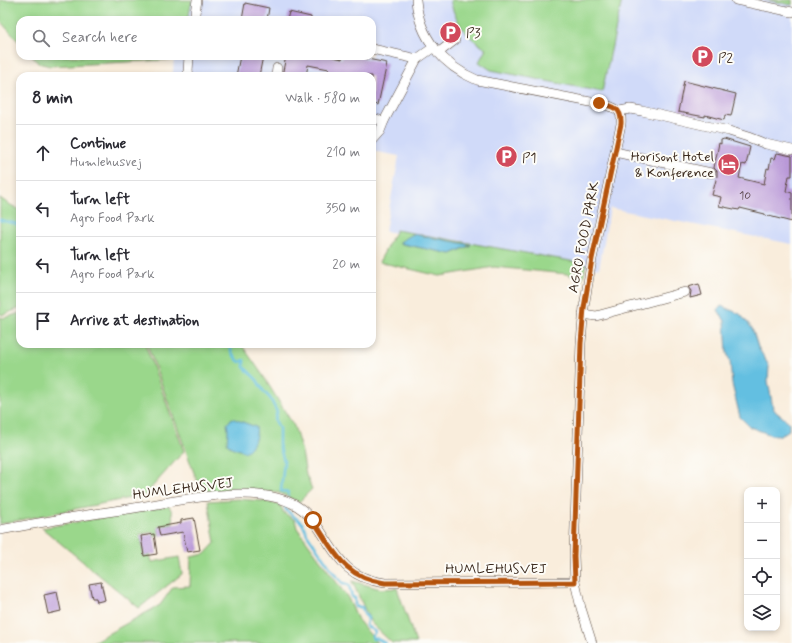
<!DOCTYPE html>
<html lang="en">
<head>
<meta charset="utf-8">
<style>
	body { margin:0; font-family:Mynerve,sans-serif; background:#f7f7f7; color:#2b2b33 }
	.controls { position:absolute; right:12px; bottom:12px; display:grid; overflow:hidden; border-radius:8px; box-shadow:0 2px 6px #0003 }
	.controls button { width:36px; height:36px; display:grid; place-items:center; padding:0; border:0; border-bottom:1px solid #e1e1e2; background:#fff; color:#2b2b33; font:20px sans-serif }
	.stop { position:absolute; width:12px; height:12px; margin:-9px; border:3px solid #b45309; border-radius:50%; background:#fff }
	.stop.end { background:#b45309; border-color:#fff; box-shadow:0 1px 4px #0008 }
	.list { margin:0; padding:0; list-style:none }
	h2 { display:flex; justify-content:space-between; align-items:center; height:52px; margin:0; padding:0 16px; font-size:17px }
	h2 small { font-size:13px; font-weight:400; color:#7c7c81 }
	.list li { display:grid; grid-template-columns:26px 1fr auto; gap:12px; align-items:center; box-sizing:border-box; height:56px; padding:0 16px; border-top:1px solid #e1e1e2 }
	.list b { display:block; font-size:15px; white-space:nowrap }
	.list p { margin:0; font-size:13px; white-space:nowrap; color:#7c7c81 }
	.list em { font-size:13px; font-style:normal; color:#7c7c81 }
	.icon { flex:none; width:22px; height:22px; fill:none; stroke:currentColor; stroke-width:2; stroke-linecap:round; stroke-linejoin:round }
	.map { position:relative; flex:none; width:792px; height:643px; overflow:hidden }
	.search { position:absolute; background:#fff; box-shadow:0 2px 6px #0003; left:16px; top:16px; width:360px; height:44px; display:flex; align-items:center; gap:10px; box-sizing:border-box; padding:0 14px; border-radius:12px; color:#7c7c81; font-size:15px }
	.panel { position:absolute; background:#fff; box-shadow:0 2px 6px #0003; left:16px; top:72px; width:360px; height:276px; border-radius:12px }
	.map>svg:first-child { display:block }
</style>
</head>
<body>
<div class="map">
<svg width="792" height="643" viewBox="0 0 792 643">
	<rect width="100%" height="100%" fill="#fdfcf7"/>
	<filter id="ink" filterUnits="userSpaceOnUse"><feTurbulence type="fractalNoise" baseFrequency=".025" numOctaves="2"/><feDisplacementMap in="SourceGraphic" scale="8" xChannelSelector="R" yChannelSelector="G"/><feConvolveMatrix kernelMatrix="1 2 1 2 8 2 1 2 1" color-interpolation-filters="sRGB"/></filter>
	<filter id="wash" filterUnits="userSpaceOnUse"><feTurbulence type="fractalNoise" baseFrequency=".012" numOctaves="4" result="noise"/><feDisplacementMap in="SourceGraphic" scale="16" xChannelSelector="R" yChannelSelector="G"/><feGaussianBlur stdDeviation="0.9" result="paint"/><feColorMatrix in="noise" values="0 0 0 0 0 0 0 0 0 0 0 0 0 0 0 0 0 1.4 0 .05"/><feComposite in="paint" operator="in"/></filter>
	<g filter="url(#wash)">
		<rect width="100%" height="100%" fill="#f9eddc"/>
		<polygon fill="#d0daf9" points="181,0 771,0 792,4 792,244 610,208 599,269 385,231 399,156 372,151 372,76 174,76 173,73 174,56 372,56 372,20 179,20"/>
		<g fill="#9ad78b" stroke="#6a8054" fill-rule="evenodd">
			<polygon points="0,0 192,0 188,20 20,20 20,43 0,21"/>
			<path d="M450,0h172l-20,92 -111,-22 -12,-8 7,-13c-20,-13 -30,-25 -36,-49z"/>
			<polygon points="766,0 792,0 792,5"/>
			<polygon points="32,56 183,56 183,59 50,66 38,63"/>
			<polygon points="0,198 7,203 20,210 20,308 3,315 0,314"/>
			<path d="M396,230l186,33 4,1 -2,11 -2,4 -15,-5 -73,-7 -54,9 -61,-14zM398,243l72,2v1l-19,8z"/>
			<polygon points="20,313 20,344 145,344 184,451 145,495 0,524 0,317 4,318"/>
			<polygon points="147,344 241,344 262,374 294,426 302,452 306,475 312,489 299,502 279,493 238,489 201,492"/>
			<polygon points="238,499 263,501 280,505 284,513 295,520 297,528 348,598 358,620 377,643 91,643 160,605 173,587 190,586 191,557 205,554 215,543 208,501"/>
			<polygon points="169,506 172,512 173,524 158,527 159,536 154,537 153,532 140,534 144,556 150,555 152,562 179,557 182,574 139,608 42,528"/>
			<polygon points="352,581 381,589 397,588 416,643 392,643 371,623"/>
		</g>
		<g fill="#63bfe1" stroke="#4f7480">
			<polygon points="413,234 471,245 451,254 398,243"/>
			<polygon points="721,306 740,314 752,328 758,347 769,366 768,381 773,408 776,412 789,422 789,430 780,436 771,435 750,427 740,417 732,384 730,361 727,353 725,321 718,310"/>
			<path d="M232,418l24,9c2,9 -3,21 -11,25l-14,-5 -4,-3 1,-14 -1,-6z"/>
		</g>
		<g fill="none" stroke-linecap="round" stroke-linejoin="round">
			<g stroke="#63bfe1" stroke-width="2.5">
				<polyline points="0,220 17,224 20,229"/>
				<path d="M229,344c1,6 6,15 11,18l4,-2v7l13,13 7,12 6,6 7,14 -2,8 4,8v17l5,16 -3,30 7,1v3"/>
				<polyline points="285,506 286,510 302,523 307,534 336,576 343,583 349,585 352,597 355,598 355,607 362,607 364,614 368,618 366,625 375,632 372,636 373,639 376,638 385,643"/>
			</g>
		</g>
		<g id="blocks">
			<g fill="#b999d8">
				<polygon points="245,3 269,8 267,20 242,20"/>
				<polygon points="289,12 311,17 311,20 287,20"/>
				<polygon points="240,56 263,56 259,76 236,76"/>
				<polygon points="286,56 329,56 342,59 343,56 353,56 387,63 378,105 372,103 372,76 327,76 329,69 308,65 306,76 282,76"/>
				<polygon points="684,81 736,94 731,116 725,115 724,120 705,115 705,117 678,112"/>
				<polygon points="724,139 750,147 746,165 742,164 739,178 764,184 767,168 769,169 771,158 775,159 777,153 792,156 792,176 789,176 786,191 792,193 792,222 765,215 765,214 740,208 739,210 719,206 721,197 712,195 717,176 717,171 714,168 719,143 721,144 721,140"/>
				<polygon points="699,284 702,295 690,298 691,291 688,287"/>
				<polygon points="194,518 200,550 187,552 183,532 160,536 158,527 181,523 181,520"/>
				<polygon points="154,534 157,554 144,556 141,536"/>
				<polygon points="101,582 105,600 97,602 96,598 92,598 89,584"/>
				<polygon points="57,592 61,611 48,614 44,595"/>
			</g>
		</g>
	</g>
	<g filter="url(#ink)">
		<use href="#blocks" fill-opacity="0" stroke="#58473a" stroke-width="1"/>
		<g fill="none" stroke-linecap="round" stroke-linejoin="round">
			<defs>
				<g id="minor">
					<path d="M416,0c3,37 27,66 61,80l129,25c13,4 16,6 15,19l-29,135 -8,48 -3,36 -7,213 1,26 6,26 11,35"/>
					<polyline points="736,0 792,12"/>
					<polyline points="194,20 197,0"/>
					<polyline points="372,49 417,59"/>
					<polyline points="438,53 455,40"/>
					<polyline points="189,56 188,72 190,76"/>
					<polyline points="276,76 277,68"/>
					<polyline points="620,111 630,109 642,111 729,131 748,137 766,144 792,150"/>
					<polyline points="372,118 384,121 417,59 434,47"/>
					<polyline points="372,140 380,131 384,121"/>
					<polyline points="615,152 711,173"/>
					<polyline points="583,314 596,316 685,292"/>
					<path d="M0,530c42,-8 85,-15 128,-21 47,-7 128,-28 169,-3 10,6 17,15 23,24 19,29 27,48 65,53l190,-1"/>
				</g>
			</defs>
			<use href="#minor" stroke="#58473a" stroke-width="10"/>
			<use href="#minor" stroke="#fff" stroke-width="9"/>
		</g>
	</g>
	<g fill="none" stroke-linecap="round" stroke-linejoin="round" filter="url(#ink)">
		<path stroke="#b45309" stroke-width="5" d="M313,520c21,31 31,58 72,63l190,-1 -1,-26 7,-213 3,-35 8,-49 29,-135c1,-16 -7,-18 -22,-21"/>
	</g>
	<defs>
		<symbol id="parking-disc" viewBox="-11 -11 22 22"><circle r="9.5" fill="#d1495b" stroke="#fdfcf7"/><path d="M-3.5-5.5H1a3.5 3.5 0 0 1 0 7H-1V5.5H-3.5ZM-1-3.4V-.6H.8a1.4 1.4 0 0 0 0-2.8Z" fill="#fff"/></symbol>
		<symbol id="hotel-disc" viewBox="-11 -11 22 22"><circle r="9.5" fill="#d1495b" stroke="#fdfcf7"/><path d="M-6-4.5h1.5V1H6V5H4.5V3h-9V5H-6ZM-4 0a1.8 1.8 0 1 1 3.6 0ZM.5 0V-2.5h3Q6-2.5 6 0Z" fill="#fff"/></symbol>
	</defs>
	<g fill-rule="evenodd">
		<use href="#parking-disc" x="438" y="20" width="25" height="25"/>
		<use href="#parking-disc" x="690" y="44" width="25" height="25"/>
		<use href="#parking-disc" x="494" y="144" width="25" height="25"/>
		<use href="#hotel-disc" x="716" y="152" width="25" height="25"/>
	</g>
	<g text-anchor="middle" stroke-width="4" stroke-linejoin="round" paint-order="stroke">
		<g font-size="12" fill="#5a464c">
			<text x="745" y="199">10</text>
		</g>
		<g font-size="14" fill="#3b2a1e" stroke="#fdfcf7" text-anchor="start">
			<text x="466" y="37">P3</text>
			<text x="718" y="62">P2</text>
			<text x="714" y="161" text-anchor="end">Horisont Hotel<tspan x="714" dy="16">&amp; Konference</tspan></text>
			<text x="522" y="162">P1</text>
		</g>
		<g font-size="14" fill="#3b2a1e" stroke="#fdfcf7">
			<text transform="translate(583 237) rotate(-79)" y="5">AGRO FOOD PARK</text>
			<text transform="translate(183 488) rotate(-7)" y="5">HUMLEHUSVEJ</text>
			<text x="496" y="573">HUMLEHUSVEJ</text>
		</g>
	</g>
</svg>
<div class="controls">
<button>+</button>
<button>−</button>
<button><svg class="icon" aria-label="locate" viewBox="0 0 24 24"><circle cx="12" cy="12" r="6"/><path d="M12 2v4M12 18v4M2 12h4M18 12h4"/></svg></button>
<button><svg class="icon" aria-label="layers" viewBox="0 0 24 24"><path d="M12 4l9 5-9 5-9-5zM3 14l9 5 9-5"/></svg></button>
</div>
<div class="stop" style="left:313px;top:520px"></div>
<div class="stop end" style="left:599px;top:103px"></div>
<div class="search"><svg class="icon" aria-label="search" viewBox="0 0 24 24"><circle cx="10" cy="10" r="6"/><path d="M15 15l6 6"/></svg>Search here</div>
<section class="panel">
<h2>8 min<small>Walk · 580 m</small></h2>
<ul class="list">
<li><svg class="icon" aria-label="ahead" viewBox="0 0 24 24"><path d="M12 20V5M6 11l6-6 6 6"/></svg><div><b>Continue</b><p>Humlehusvej</p></div><em>210 m</em></li>
<li><svg class="icon" aria-label="left" viewBox="0 0 24 24"><path d="M17 20v-9H6M10 6l-5 5 5 5"/></svg><div><b>Turn left</b><p>Agro Food Park</p></div><em>350 m</em></li>
<li><svg class="icon" aria-label="left" viewBox="0 0 24 24"><path d="M17 20v-9H6M10 6l-5 5 5 5"/></svg><div><b>Turn left</b><p>Agro Food Park</p></div><em>20 m</em></li>
<li><svg class="icon" aria-label="arrive" viewBox="0 0 24 24"><path d="M6 21V4h12l-3 4 3 4H6"/></svg><div><b>Arrive at destination</b></div></li>
</ul>
</section>
</div>
</body>
</html>
